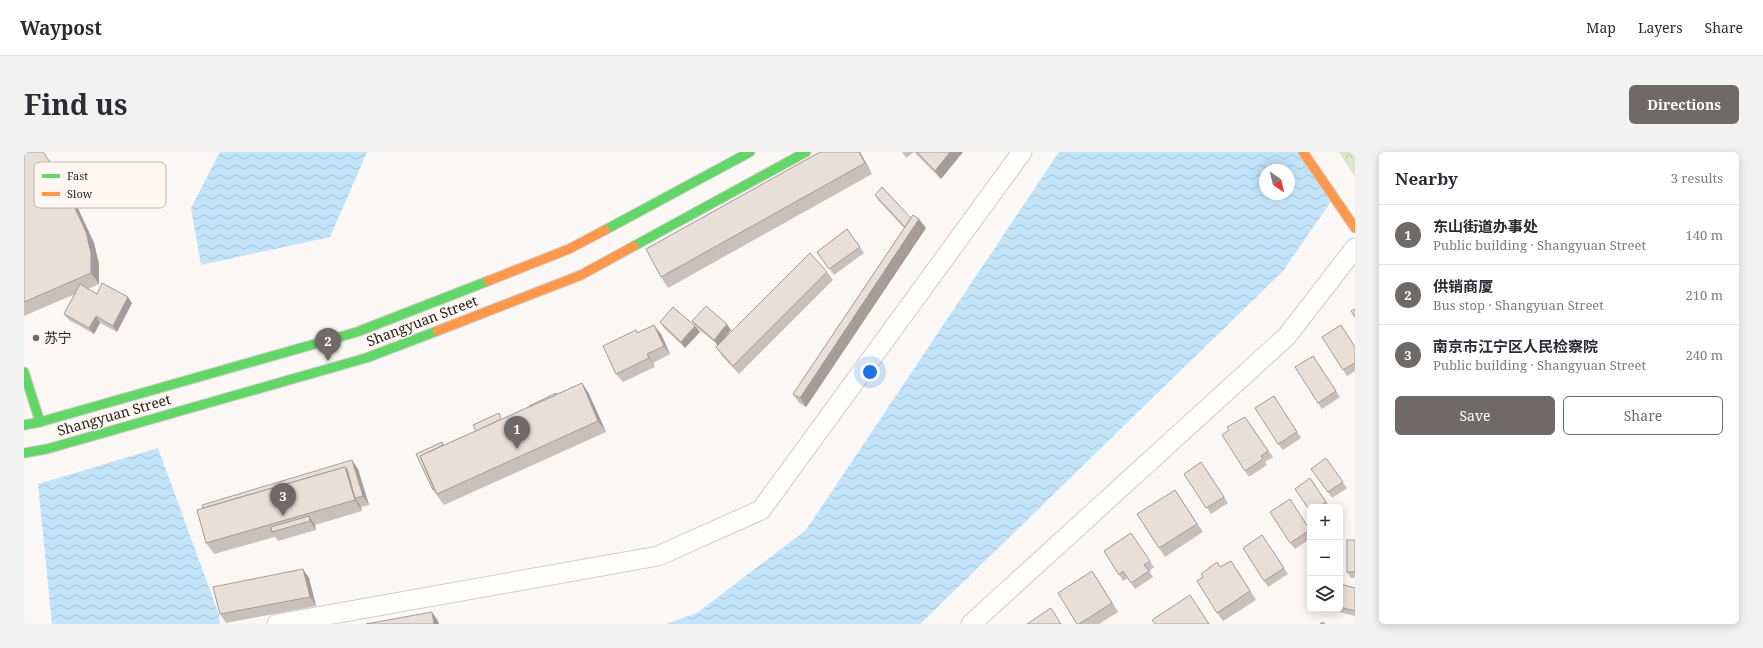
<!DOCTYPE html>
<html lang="en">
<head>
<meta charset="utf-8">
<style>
	body { margin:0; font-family:"Noto Serif","Noto Sans SC",serif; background:#f2f2f3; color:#2b2b33 }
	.controls { position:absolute; right:12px; bottom:12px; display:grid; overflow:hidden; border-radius:6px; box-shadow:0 2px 10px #0003 }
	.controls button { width:36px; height:36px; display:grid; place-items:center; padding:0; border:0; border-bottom:1px solid #e1e1e2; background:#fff; color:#2b2b33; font:20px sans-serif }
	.compass { position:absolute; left:1235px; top:12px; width:36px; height:36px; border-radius:50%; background:#fff; box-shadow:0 2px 10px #0003; rotate:146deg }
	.you { position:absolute; left:846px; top:220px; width:14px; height:14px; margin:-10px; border:3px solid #fff; border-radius:50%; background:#1a73e8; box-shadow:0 0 0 6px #1a73e833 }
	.badge { display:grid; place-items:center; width:26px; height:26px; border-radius:50%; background:#6f6a67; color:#fff; font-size:13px; font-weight:700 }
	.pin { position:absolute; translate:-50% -33px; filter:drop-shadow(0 1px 2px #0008) }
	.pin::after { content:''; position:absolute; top:21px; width:14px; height:12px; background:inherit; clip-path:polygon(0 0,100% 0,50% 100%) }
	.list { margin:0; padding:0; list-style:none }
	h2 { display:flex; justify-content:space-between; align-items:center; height:52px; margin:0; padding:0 16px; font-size:17px }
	h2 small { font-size:13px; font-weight:400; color:#7c7c81 }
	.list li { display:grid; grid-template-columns:26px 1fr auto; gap:12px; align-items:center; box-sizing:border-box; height:60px; padding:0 16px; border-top:1px solid #e1e1e2 }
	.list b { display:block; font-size:15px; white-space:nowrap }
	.list p { margin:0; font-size:13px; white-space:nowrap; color:#7c7c81 }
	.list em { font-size:13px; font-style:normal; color:#7c7c81 }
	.actions { display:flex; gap:8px; padding:12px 16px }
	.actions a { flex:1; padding:9px 0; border:1px solid #6f6a67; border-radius:6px; text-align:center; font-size:14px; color:#6f6a67 }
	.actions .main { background:#6f6a67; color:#fff }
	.icon { flex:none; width:22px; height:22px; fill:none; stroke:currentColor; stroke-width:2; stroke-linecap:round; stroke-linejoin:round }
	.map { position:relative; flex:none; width:1331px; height:472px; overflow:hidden; border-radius:6px }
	header { display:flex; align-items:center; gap:24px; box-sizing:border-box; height:56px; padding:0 20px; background:#fff; border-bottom:1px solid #e1e1e2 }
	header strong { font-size:19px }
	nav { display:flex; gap:22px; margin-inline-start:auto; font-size:14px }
	.intro { display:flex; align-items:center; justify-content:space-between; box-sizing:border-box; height:96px; padding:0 24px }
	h1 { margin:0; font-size:28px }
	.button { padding:10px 18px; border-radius:6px; background:#6f6a67; color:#fff; font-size:14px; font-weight:700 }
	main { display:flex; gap:24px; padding:0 24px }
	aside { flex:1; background:#fff; border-radius:6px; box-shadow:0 2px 10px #0003 }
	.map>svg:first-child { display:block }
</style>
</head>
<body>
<header>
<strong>Waypost</strong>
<nav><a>Map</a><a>Layers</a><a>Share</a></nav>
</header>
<div class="intro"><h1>Find us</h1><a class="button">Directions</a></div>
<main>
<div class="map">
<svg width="1331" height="472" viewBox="0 0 1331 472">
	<defs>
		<pattern id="forest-crowns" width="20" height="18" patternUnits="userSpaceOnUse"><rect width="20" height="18" fill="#dbe7cd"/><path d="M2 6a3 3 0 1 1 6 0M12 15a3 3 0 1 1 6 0" fill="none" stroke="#bcc6af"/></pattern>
		<pattern id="water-waves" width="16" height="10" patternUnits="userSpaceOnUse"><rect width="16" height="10" fill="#c2e4fb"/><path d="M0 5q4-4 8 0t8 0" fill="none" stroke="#a6c3d7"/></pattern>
	</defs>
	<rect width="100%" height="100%" fill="#fbf7f4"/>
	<polygon fill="url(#forest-crowns)" points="1315,0 1331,0 1331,25"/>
	<g fill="url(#water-waves)" fill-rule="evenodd">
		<polygon points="196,0 343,0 306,85 177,113 167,56"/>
		<path d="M1035,0h244l31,45 -51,74 -363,353h-254l31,-11 109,-83zM1241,18h24v24h-24z"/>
		<polygon points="134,296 195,463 196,472 28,472 14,332"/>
	</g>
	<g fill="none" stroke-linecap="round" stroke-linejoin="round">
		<defs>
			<g id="street">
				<polyline points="253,472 634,404 737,358 998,0"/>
				<polyline points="947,472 1263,184 1331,96"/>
			</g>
			<g id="fast">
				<polyline points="581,78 726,0"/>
				<polyline points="610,94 782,0"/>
				<polyline points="0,220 16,270"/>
				<polyline points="0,273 16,270 333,180 464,129"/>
				<polyline points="0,301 23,297 342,206 413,179"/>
			</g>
			<g id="slow">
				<polyline points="1279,0 1331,76"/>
				<polyline points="464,129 545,97 581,78"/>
				<polyline points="413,179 557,123 610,94"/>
			</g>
		</defs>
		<use href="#street" stroke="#d2cdca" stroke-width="21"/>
		<use href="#fast" stroke="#d2cdca" stroke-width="11"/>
		<use href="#slow" stroke="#d2cdca" stroke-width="11"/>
		<use href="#street" stroke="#fefefd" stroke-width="19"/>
		<use href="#fast" stroke="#63d668" stroke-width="9"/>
		<use href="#slow" stroke="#ff974d" stroke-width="9"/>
	</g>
	<g fill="#c8c0bb">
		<polygon points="0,0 19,0 45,37 70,91 75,112 75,132 64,137 73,142 108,151 93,180 76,171 70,182 45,168 40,162 51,142 0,164"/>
		<polygon points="796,0 836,0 848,22 644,136 637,125"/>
		<polygon points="878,0 939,0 917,27 890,0 882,6"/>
		<polygon points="851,43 902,76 782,255 775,251 769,242 880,76 855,49"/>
		<polygon points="823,77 840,101 810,123 793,100"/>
		<polygon points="803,120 809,128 715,222 698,204 692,195 694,193 672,175 668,169 707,178 699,188"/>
		<polygon points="636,170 676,180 661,196 640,176"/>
		<polygon points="612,178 614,181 637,182 646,202 629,211 631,215 599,230 592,222"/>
		<polygon points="1298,185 1331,195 1331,219 1323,224"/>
		<polygon points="1289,204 1316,245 1298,257 1294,251"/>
		<polygon points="558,231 565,242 582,280 420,353 409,338 418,290 420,293"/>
		<polygon points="1250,244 1277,286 1259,298 1254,292"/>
		<polygon points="1221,265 1249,305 1241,310 1243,313 1225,325 1221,319 1205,278"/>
		<polygon points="1302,306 1323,336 1308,346 1287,317"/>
		<polygon points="1177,310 1204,351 1187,362 1160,322"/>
		<polygon points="334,317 345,353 337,355 338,359 291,373 292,378 254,389 251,385 190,402 182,391"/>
		<polygon points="1286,326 1306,355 1286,355"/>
		<polygon points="1151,338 1179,380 1141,405 1135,396"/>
		<polygon points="1286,377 1286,387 1271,397 1266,391"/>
		<polygon points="1107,381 1130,415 1125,419 1129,425 1111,437 1104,426 1099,429 1080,399"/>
		<polygon points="1331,388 1331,426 1327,426 1323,420"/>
		<polygon points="1242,389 1264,422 1244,435 1219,396"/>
		<polygon points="1196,415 1213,418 1232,448 1199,469 1193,461"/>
		<polygon points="285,426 292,454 202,471 196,462"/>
		<polygon points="1074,428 1094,460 1075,472 1053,472"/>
		<polygon points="1316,432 1331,436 1331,464 1312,459 1311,457 1316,457"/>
	</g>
	<g fill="#a39c98">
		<polygon points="835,0 836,0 848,22 841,11"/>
		<polygon points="926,0 939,0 917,27 911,19"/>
		<polygon points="37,26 45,37 70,91 75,112 75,132 67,121"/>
		<polygon points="895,67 902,76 782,255 776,246"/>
		<polygon points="104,145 108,151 93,180 89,174"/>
		<polygon points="72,164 76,171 70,182 65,176"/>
		<polygon points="703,172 707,178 694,194 690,188"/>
		<polygon points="630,173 637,182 646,202 640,194"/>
		<polygon points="671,174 676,180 661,196 657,190"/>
		<polygon points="623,202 629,211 631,215 625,206"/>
		<polygon points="558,231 565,242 582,280 574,269"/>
		<polygon points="328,308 334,317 345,353 339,344"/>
		<polygon points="321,315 329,326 331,346 337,355 338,359 331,348"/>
		<polygon points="285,364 291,373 292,378 286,369"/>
		<polygon points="1207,409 1213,418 1232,448 1226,439"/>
		<polygon points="279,417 285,426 292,454 286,445"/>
		<polygon points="1068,419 1074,428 1094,460 1088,451"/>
		<polygon points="408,460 414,469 415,472 410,472"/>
	</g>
	<g fill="#e9dfd9" stroke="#a39c98">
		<polygon points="0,0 19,0 37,26 62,80 67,101 67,121 0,150"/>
		<polygon points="796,0 835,0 841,11 637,125 622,97"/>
		<polygon points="893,0 926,0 911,19"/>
		<polygon points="858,35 887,66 881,75 851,43"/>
		<polygon points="889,63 895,67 776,246 769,242"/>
		<polygon points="823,77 836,95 805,117 793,100"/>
		<polygon points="786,101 803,120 709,214 692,195"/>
		<polygon points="78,131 104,145 89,174 72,164 65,176 40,162 56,132 73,142"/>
		<polygon points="682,154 703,172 690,188 668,169"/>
		<polygon points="649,155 671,174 657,190 636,170"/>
		<polygon points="1331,157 1331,165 1327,159"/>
		<polygon points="630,173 640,194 623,202 625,206 592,222 579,194 612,178 613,181"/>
		<polygon points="1317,173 1331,195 1331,211 1319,218 1298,185"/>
		<polygon points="1289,204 1312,239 1294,251 1271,215"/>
		<polygon points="558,231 574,269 413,342 396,304"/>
		<polygon points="532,241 532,243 505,255 505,254"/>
		<polygon points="1250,244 1273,280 1254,292 1231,256"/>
		<polygon points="475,261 477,267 452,279 449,273"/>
		<polygon points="1221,265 1244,299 1237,304 1239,307 1221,319 1198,283 1205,278 1203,275"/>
		<polygon points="418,290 419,293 396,304 410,337 409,338 392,302"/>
		<polygon points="1302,306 1319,330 1304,340 1287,317"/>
		<polygon points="328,308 339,344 331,346 323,317 321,315 179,356 178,353"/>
		<polygon points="1177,310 1200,345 1182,356 1160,322"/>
		<polygon points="321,315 331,348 182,391 173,358"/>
		<polygon points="1286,326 1302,350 1295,355 1286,355 1286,359 1271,337"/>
		<polygon points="1151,338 1173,372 1135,396 1113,362"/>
		<polygon points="1266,347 1286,378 1266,391 1246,360"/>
		<polygon points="285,364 286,369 248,380 247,375"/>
		<polygon points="1107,381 1126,409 1120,413 1125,419 1107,431 1099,419 1095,423 1080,399"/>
		<polygon points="1238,383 1260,416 1240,429 1219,396"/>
		<rect x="1323" y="388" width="8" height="32"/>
		<polygon points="1207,409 1226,439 1193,461 1173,429 1179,425 1177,422 1193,410 1196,415"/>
		<polygon points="279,417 286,445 196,462 189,435"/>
		<polygon points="1068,419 1088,451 1055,472 1053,472 1034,441"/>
		<polygon points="1316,432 1331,436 1331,459 1316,455"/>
		<polygon points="1166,443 1185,472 1131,472 1128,468"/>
		<polygon points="1027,456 1037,472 1003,472"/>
		<polygon points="408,460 410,472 342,472"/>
		<polygon points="1298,470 1301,472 1296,472"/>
	</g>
	<circle fill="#6f6a67" stroke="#fef6f1" stroke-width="1.5" cx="12" cy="186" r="4"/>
	<g text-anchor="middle" stroke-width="3.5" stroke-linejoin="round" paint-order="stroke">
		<g font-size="14" fill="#231e1b" stroke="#fef6f1">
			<text transform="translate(398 169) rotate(-21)" y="5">Shangyuan Street</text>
			<text transform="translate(90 263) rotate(-16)" y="5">Shangyuan Street</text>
		</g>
		<g font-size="14" fill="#231e1b" stroke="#fef6f1" text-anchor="start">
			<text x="20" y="191">苏宁</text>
		</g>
	</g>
	<rect x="10" y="10" width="132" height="46" rx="6" fill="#fef6f1" stroke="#bcb5b1" stroke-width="1"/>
	<rect x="18" y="22" width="18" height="4" fill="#63d668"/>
	<rect x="18" y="40" width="18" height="4" fill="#ff974d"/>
	<g font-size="11" fill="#231e1b">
		<text x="43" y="28">Fast</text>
		<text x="43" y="46">Slow</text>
	</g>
</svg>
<div class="controls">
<button>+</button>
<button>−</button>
<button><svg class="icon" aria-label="layers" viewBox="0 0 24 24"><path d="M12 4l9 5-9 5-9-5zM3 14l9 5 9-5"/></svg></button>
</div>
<svg class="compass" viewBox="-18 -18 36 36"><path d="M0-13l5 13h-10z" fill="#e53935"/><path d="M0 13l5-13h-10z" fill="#7c7c81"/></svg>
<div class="you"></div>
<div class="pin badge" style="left:493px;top:297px">1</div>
<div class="pin badge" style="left:304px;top:209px">2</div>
<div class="pin badge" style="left:259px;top:364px">3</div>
</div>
<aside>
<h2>Nearby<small>3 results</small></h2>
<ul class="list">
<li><span class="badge">1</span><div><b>东山街道办事处</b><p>Public building · Shangyuan Street</p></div><em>140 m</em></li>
<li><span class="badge">2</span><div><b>供销商厦</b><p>Bus stop · Shangyuan Street</p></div><em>210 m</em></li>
<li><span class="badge">3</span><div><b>南京市江宁区人民检察院</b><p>Public building · Shangyuan Street</p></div><em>240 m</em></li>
</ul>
<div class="actions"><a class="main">Save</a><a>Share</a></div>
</aside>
</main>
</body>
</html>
